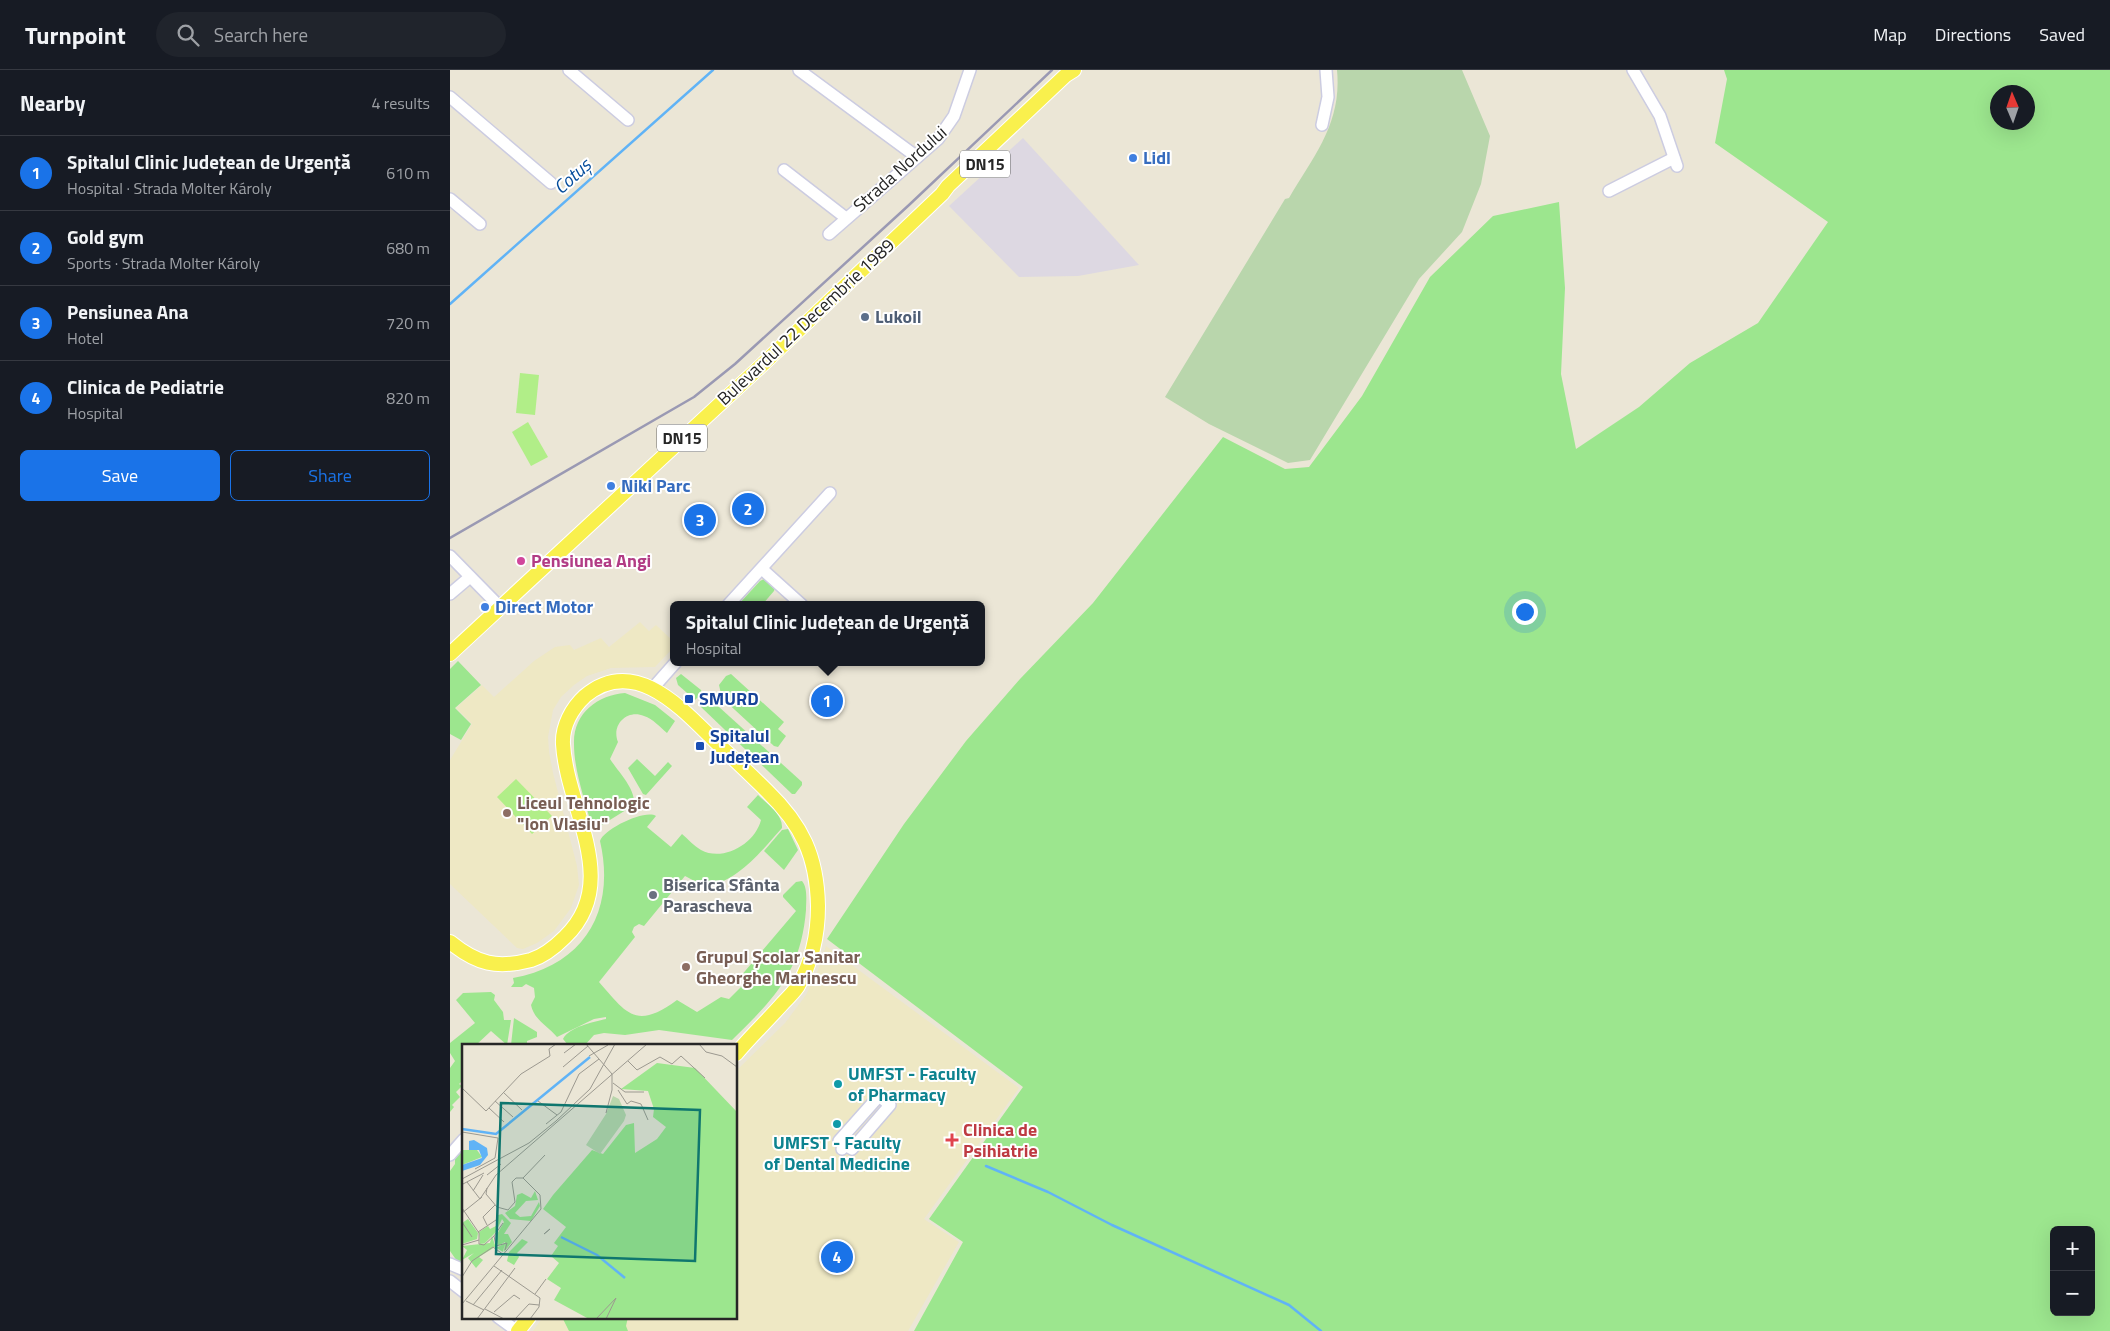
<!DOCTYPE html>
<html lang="en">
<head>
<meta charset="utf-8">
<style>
	body { margin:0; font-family:"Titillium Web",sans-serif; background:#20242c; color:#f1f3f6 }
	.controls { position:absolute; right:15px; bottom:15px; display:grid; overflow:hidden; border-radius:8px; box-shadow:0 5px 20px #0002 }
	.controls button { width:45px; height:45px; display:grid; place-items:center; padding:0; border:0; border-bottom:1px solid #363941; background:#171b24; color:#f1f3f6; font:25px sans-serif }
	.compass { position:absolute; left:1540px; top:15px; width:45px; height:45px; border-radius:50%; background:#171b24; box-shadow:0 5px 20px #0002; rotate:358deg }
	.you { position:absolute; left:1074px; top:541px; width:18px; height:18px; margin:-12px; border:4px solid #fff; border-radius:50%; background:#1a73e8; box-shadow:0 0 0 8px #1a73e833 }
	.badge { display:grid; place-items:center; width:32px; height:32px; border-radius:50%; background:#1a73e8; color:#fff; font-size:16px; font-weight:700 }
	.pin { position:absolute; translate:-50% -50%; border:2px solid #fff; box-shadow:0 1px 5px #0006 }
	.popup { position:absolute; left:220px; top:531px; width:315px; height:65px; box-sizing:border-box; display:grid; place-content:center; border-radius:8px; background:#171b24; filter:drop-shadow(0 1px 4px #0005); font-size:16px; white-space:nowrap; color:#9ea1a6 }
	.popup b { font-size:19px; color:#f1f3f6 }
	.popup::after { content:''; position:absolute; left:50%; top:100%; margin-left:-10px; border:10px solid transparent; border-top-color:#171b24 }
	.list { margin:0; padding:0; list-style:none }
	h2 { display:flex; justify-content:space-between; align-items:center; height:65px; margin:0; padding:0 20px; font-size:21px }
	h2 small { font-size:16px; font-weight:400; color:#9ea1a6 }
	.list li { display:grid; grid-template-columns:32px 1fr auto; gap:15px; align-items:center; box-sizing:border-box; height:75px; padding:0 20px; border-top:1px solid #363941 }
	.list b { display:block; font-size:19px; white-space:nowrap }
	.list p { margin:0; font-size:16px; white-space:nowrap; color:#9ea1a6 }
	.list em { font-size:16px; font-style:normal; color:#9ea1a6 }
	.actions { display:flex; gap:10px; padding:15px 20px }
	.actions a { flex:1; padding:11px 0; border:1px solid #1a73e8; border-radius:8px; text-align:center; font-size:18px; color:#1a73e8 }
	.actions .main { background:#1a73e8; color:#fff }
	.icon { flex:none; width:28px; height:28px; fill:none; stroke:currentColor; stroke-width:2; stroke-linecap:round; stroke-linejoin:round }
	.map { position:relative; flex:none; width:1660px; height:1261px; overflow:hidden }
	header { display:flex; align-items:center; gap:30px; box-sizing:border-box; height:70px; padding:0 25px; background:#171b24; border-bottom:1px solid #363941 }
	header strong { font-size:24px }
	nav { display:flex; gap:28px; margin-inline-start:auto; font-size:18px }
	.search { width:350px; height:45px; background:#20242c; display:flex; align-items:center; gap:12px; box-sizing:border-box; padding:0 18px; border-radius:28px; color:#9ea1a6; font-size:19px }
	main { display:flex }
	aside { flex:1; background:#171b24 }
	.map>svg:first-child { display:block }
</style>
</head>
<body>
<header>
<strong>Turnpoint</strong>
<div class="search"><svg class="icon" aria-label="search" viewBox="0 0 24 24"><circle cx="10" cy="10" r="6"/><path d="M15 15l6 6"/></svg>Search here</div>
<nav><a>Map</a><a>Directions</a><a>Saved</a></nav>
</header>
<main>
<aside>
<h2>Nearby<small>4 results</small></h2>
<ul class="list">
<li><span class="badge">1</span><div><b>Spitalul Clinic Județean de Urgență</b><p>Hospital · Strada Molter Károly</p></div><em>610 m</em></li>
<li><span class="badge">2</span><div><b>Gold gym</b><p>Sports · Strada Molter Károly</p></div><em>680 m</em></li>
<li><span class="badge">3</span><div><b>Pensiunea Ana</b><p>Hotel</p></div><em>720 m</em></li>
<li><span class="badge">4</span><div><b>Clinica de Pediatrie</b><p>Hospital</p></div><em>820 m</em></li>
</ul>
<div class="actions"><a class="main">Save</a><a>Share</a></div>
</aside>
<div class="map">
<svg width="1660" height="1261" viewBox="0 0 1660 1261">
	<rect width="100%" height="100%" fill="#ebe6d6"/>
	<polygon fill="#ddd8e2" points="573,68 689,195 628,206 569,207 499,136"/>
	<g fill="#eee8c4">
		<polygon points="190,552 199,561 206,555 223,571 220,575 223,578 205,597 161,598 137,606 124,615 111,627 103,640 98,667 99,682 103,703 127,796 129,815 121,838 104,861 87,873 73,879 67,878 0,814 0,690 22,654 6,638 32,615 44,627 84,591 105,577 120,575 124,580 151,568 159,577"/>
		<polygon points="376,876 569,1018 474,1149 509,1172 458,1261 83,1261 93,1247 286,1247 286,1001 335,953 356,925 368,900"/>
	</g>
	<g fill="#9ce68e" fill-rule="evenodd">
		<path d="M1274,0h386v1261h-1196l49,-89 -34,-23 94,-132 -196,-148 77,-115 62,-83 54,-62 73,-76 130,-166 62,32 24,-2 53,-71 68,-119 63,-61 66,-14 6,86 -4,86 15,75 63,-42 51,-44 68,-40 70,-101 -113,-79 12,-64zM1548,22h30v30h-30zM1604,1160h37v82h-37z"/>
		<polygon points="314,509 319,509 325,517 324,521 312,535 288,535 310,511"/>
		<polygon points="8,591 31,615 5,638 21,654 11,670 0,664 0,599"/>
		<polygon points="231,604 251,620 252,623 245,630 228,615 226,608"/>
		<polygon points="281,604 334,652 328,659 336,666 328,677 324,676 272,628 269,615 276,606"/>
		<path d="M175,623l30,12 20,16 -8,12c-7,-6 -14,-14 -23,-17 -17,-7 -33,9 -26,26l-8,17c9,14 26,30 24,46l-37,23 -5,-1c-7,-27 -18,-56 -18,-83 -1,-31 24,-49 51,-51z"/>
		<polygon points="258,627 352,712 352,715 345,724 342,724 251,637 250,634 255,628"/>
		<polygon points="187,689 205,706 218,692 222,696 196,725 193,724 178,698"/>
		<path d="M308,725c9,9 25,19 24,33 -18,20 -46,56 -75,57 -6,0 -16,-6 -22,-9l-41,50 -5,-2 -5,3 -2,5 3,5 -36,45c28,32 37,48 78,18l20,12 24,-15 8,2 16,-16 -5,-6 56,-66 -13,-14v-2l13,-13 6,-1c6,7 4,20 4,29 -5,62 -32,89 -74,130l-73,-10 -34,5 -21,-2 -10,2 -9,10h-17l-5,-6c6,-12 30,-17 43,-20v-2l-12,2 -37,18c-9,-11 -23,-17 -26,-32l4,-8 -1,-9 -8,-4 -4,3h-11l3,-4 -1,-5c72,-13 103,-68 87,-137 4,-12 45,-32 56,-25l-9,11 24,20 11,-13c6,5 12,12 19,16 22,12 54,-6 60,-30l-14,-13z"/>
		<polygon points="338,759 348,780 334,800 314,781 332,760"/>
		<polygon points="41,922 45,925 44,930 53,942 54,950 61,950 57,975 41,961 26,975 14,975 14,1009 9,1014 12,1016 6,1022 10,1027 2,1035 4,1037 0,1042 0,998 5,991 0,983 0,973 25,953 6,930 13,923"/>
		<polygon points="64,948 87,962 87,967 77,971 77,975 61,975"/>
		<polygon points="14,1079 14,1194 7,1191 0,1181 0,1101 5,1094 5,1088"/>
		<polygon points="112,1247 178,1247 176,1256 178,1261 119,1261"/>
	</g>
	<path fill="#b9d6ac" d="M887,0h125l28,66 -9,48 -19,48 -43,47 -109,181 -22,3 -79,-39 -44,-27 120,-198 4,-1c26,-44 53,-75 48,-128z"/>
	<g fill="#b1ee88">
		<polygon points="70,303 89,305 85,345 66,343"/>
		<polygon points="78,352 98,387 81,396 62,362"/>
		<polygon points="66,709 102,746 82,764 47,727"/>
	</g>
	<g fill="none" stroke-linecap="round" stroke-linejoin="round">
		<g stroke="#60b3f6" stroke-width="2.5">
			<polyline points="0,234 263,0"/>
			<polyline points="536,1096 598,1122 662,1155 839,1235 871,1261"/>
		</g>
		<defs>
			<g id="minor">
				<polyline points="119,0 178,50"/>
				<polyline points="349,0 467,87"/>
				<polyline points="1183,0 1210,46 1227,96"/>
				<polyline points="0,27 101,113"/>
				<polyline points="872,55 878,27 876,0"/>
				<polyline points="334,100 396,148"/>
				<polyline points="1159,121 1224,88"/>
				<polyline points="0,129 30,154"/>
				<polyline points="379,164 488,69 504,46 520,0"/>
				<polyline points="0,486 51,538"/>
				<polyline points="312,499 352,535"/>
				<polyline points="0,524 20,507"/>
				<polyline points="278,535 380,423"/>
				<polyline points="203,618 226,592"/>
				<polyline points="392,1079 395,1075 402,1079 440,1035 429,1026 389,1071 395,1075"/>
				<polyline points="0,1085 14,1069"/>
				<polyline points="0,1194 14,1200"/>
				<polyline points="0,1211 14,1222"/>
				<polyline points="48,1247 67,1261"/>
			</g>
			<g id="major">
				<polyline points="0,584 312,295 492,124 498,116 616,5 624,0"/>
				<path d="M0,872c27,22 47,27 81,18 13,-4 25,-14 34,-23 57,-55 2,-127 -2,-193 -1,-18 9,-36 22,-48 50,-42 98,14 132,47 17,16 34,32 50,48 35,34 50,65 51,115 0,27 -6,56 -20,80 -4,6 -10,12 -15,17 -15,17 -32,33 -47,51"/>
				<polyline points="68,1261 79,1247"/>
			</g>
		</defs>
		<use href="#minor" stroke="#cccce1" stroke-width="14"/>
		<use href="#major" stroke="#fff" stroke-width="16"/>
		<use href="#minor" stroke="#fff" stroke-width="11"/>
		<use href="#major" stroke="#f9f04d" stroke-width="14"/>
		<polyline stroke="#9a99b3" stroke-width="2.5" points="0,468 244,327 285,294 459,135 602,0"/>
	</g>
	<g fill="#3f7fe0" stroke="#fff" stroke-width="2">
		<circle cx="683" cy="88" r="5"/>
		<circle cx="161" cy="416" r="5"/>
		<circle cx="35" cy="537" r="5"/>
	</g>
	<circle fill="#5c6f8a" stroke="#fff" stroke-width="2" cx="415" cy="247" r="5"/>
	<circle fill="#d1479c" stroke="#fff" stroke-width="2" cx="71" cy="491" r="5"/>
	<g fill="#1a4fb4" stroke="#fff" stroke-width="2">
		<rect x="234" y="624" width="10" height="10" rx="2.5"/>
		<rect x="245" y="671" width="10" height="10" rx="2.5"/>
	</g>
	<g fill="#8d6e63" stroke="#fff" stroke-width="2">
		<circle cx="57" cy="743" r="5"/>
		<circle cx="236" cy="897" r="5"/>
	</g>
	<circle fill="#6b7280" stroke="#fff" stroke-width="2" cx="203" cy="825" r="5"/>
	<g fill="#0f9aa8" stroke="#fff" stroke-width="2">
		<circle cx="388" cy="1014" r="5"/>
		<circle cx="387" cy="1054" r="5"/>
	</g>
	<path fill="#e0444e" stroke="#fff" stroke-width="2" d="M499.5 1062.5h5v5h5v5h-5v5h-5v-5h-5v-5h5z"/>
	<g text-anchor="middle" stroke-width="4" stroke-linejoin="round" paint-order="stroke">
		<g fill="#fff" stroke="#676767" stroke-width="1">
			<rect x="510" y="80.5" width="50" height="27" rx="4"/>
			<rect x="207" y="354.5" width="50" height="27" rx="4"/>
		</g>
		<g font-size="16" font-weight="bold" fill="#262626">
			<text x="535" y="100">DN15</text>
			<text x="232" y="374">DN15</text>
		</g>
		<g font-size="18" font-weight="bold" fill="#366cbe" stroke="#fff" text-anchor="start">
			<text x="693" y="94">Lidl</text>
			<text x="171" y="422">Niki Parc</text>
			<text x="45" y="543">Direct Motor</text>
		</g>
		<g font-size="18" fill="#262626" stroke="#fff">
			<text transform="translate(450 99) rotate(-42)" y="6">Strada Nordului</text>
			<text transform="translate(356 252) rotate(-43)" y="6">Bulevardul 22 Decembrie 1989</text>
		</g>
		<g font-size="18" font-weight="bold" fill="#4e5e75" stroke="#fff" text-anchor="start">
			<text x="425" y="253">Lukoil</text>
		</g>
		<g font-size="18" font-weight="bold" fill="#b23c85" stroke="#fff" text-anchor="start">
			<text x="81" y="497">Pensiunea Angi</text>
		</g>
		<g font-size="18" font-weight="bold" fill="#164399" stroke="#fff" text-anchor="start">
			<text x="249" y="635">SMURD</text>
			<text x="260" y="672">Spitalul<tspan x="260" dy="21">Județean</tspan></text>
		</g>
		<g font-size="18" font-weight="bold" fill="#785e54" stroke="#fff" text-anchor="start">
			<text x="67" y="739">Liceul Tehnologic<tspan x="67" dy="21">"Ion Vlasiu"</tspan></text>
			<text x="246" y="893">Grupul Școlar Sanitar<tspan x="246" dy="21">Gheorghe Marinescu</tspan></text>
		</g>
		<g font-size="18" font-weight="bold" fill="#5b616d" stroke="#fff" text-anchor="start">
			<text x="213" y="821">Biserica Sfânta<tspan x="213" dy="21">Parascheva</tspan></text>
		</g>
		<g font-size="18" font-weight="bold" fill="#0d838f" stroke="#fff" text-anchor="start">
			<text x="398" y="1010">UMFST - Faculty<tspan x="398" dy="21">of Pharmacy</tspan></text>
			<text x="387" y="1079" text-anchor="middle">UMFST - Faculty<tspan x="387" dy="21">of Dental Medicine</tspan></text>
		</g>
		<g font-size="18" font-weight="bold" fill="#be3a42" stroke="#fff" text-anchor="start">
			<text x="513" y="1066">Clinica de<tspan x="513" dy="21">Psihiatrie</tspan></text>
		</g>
		<g font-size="19" font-style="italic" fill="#054d9c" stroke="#fff">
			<text transform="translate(122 106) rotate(-42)" y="7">Cotuș</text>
		</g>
	</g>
	<g transform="translate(12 974)">
		<rect width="275" height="275" fill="#ebe6d6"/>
		<path d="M195,19l38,5 42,44v207h-148l-35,-19 7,-12 -14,-9 12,-16 -8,-7 7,-10 -4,-3 12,-16 -23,-18 10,-14 39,-45 11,4 23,-29 8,-2 1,30 22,-14 9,-12 -13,-10 1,-8 -6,-18 -27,-2zM0,106h15l5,7 -20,8zM73,147l3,9 -12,1 -11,12 5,4 11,-1 8,-14 1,4 -9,15 -21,-2 -5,-6 10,-7 2,-11 5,-2 9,5zM40,170l9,9 -7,11h4l4,8 -8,10 1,-10 -7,4 -2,-10 8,-14 -2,-3 -6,13 -11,11 -5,1 -1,-12 9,-6 2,3 6,-3 2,-11zM6,175l10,14 -1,6 -15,5v-21zM30,192l4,12 9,-5 -2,9 -8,-5 -16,10 4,3 -7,8 -8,-10 6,-5 -12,7 5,-10 -5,-4 28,-3zM60,195l6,3 -11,11 2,4 -5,8 -7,-4 2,-9z" fill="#9ce68e"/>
		<path d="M151,52l6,3 7,16 -2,6 -24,33 -14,-9 20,-31z" fill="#b9d6ac"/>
		<path d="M12,96l13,8 1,7 -8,10 -18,6v-6l20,-7 -3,-8h-10v-9z" fill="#60b3f6"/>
		<path fill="none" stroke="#60b3f6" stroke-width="2.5" d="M0,85l34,5 94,-77M99,193l36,18 28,23"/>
		<path fill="none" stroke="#9c9990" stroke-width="1" d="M124,0l26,30v16l-6,23M237,0l7,8 16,4 15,11M102,9l12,-9M127,12l19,-11M166,17l9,9 23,-13 12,7 9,-8 24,22M101,23l25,-21M151,39l12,9h19M0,44l24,23 35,-37 29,-18 -1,-7 7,-5M156,46l9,14 4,-3 10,3 7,16M41,48l19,18M33,57l18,16M76,57l19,14M27,64l15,14M84,80l15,-12 18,-38 20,-15M0,88l36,6 -3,20 -20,11M25,131l14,-11M61,134l22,-23M0,135l67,-36 27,-22 34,-32 25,-45M5,138l13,17M1,140l21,-11M11,147l10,-16M18,155l16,-24 151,-131M0,164l17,25v11l5,1 10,-9 2,10 11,-3 -2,7M0,169l20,-16M0,178l10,15M25,181l-4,-8 12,-12M16,188l18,-12M82,190l6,-5 -6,5M32,192l9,-13M0,201l17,-5M32,222l46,32 -1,9 -9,12M0,233l10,-16 21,-14 11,8M73,250l11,-15M4,257l18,9M0,260l79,-95 -1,-14 -17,-17h-7l-4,4 3,20 -7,8 -11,-3 -11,-13 1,-6M11,261l29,-35M23,265l19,10M32,268l20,-17 6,4M15,275l38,-51M53,275l14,-15 10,1M134,275l20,-21M144,275l10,-21"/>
		<path fill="#0f766e" fill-opacity="0.15" stroke="#0f766e" stroke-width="2.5" d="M39,59l199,7 -5,151 -199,-7z"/>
		<rect width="275" height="275" fill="none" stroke="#262626" stroke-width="2.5"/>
	</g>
</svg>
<div class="controls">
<button>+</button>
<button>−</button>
</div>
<svg class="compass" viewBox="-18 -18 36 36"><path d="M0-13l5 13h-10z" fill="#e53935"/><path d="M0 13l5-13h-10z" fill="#9ea1a6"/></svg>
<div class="you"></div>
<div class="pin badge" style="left:377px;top:631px">1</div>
<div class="popup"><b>Spitalul Clinic Județean de Urgență</b>Hospital</div>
<div class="pin badge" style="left:298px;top:439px">2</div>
<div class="pin badge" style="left:250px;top:450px">3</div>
<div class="pin badge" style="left:387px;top:1187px">4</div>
</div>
</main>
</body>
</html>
